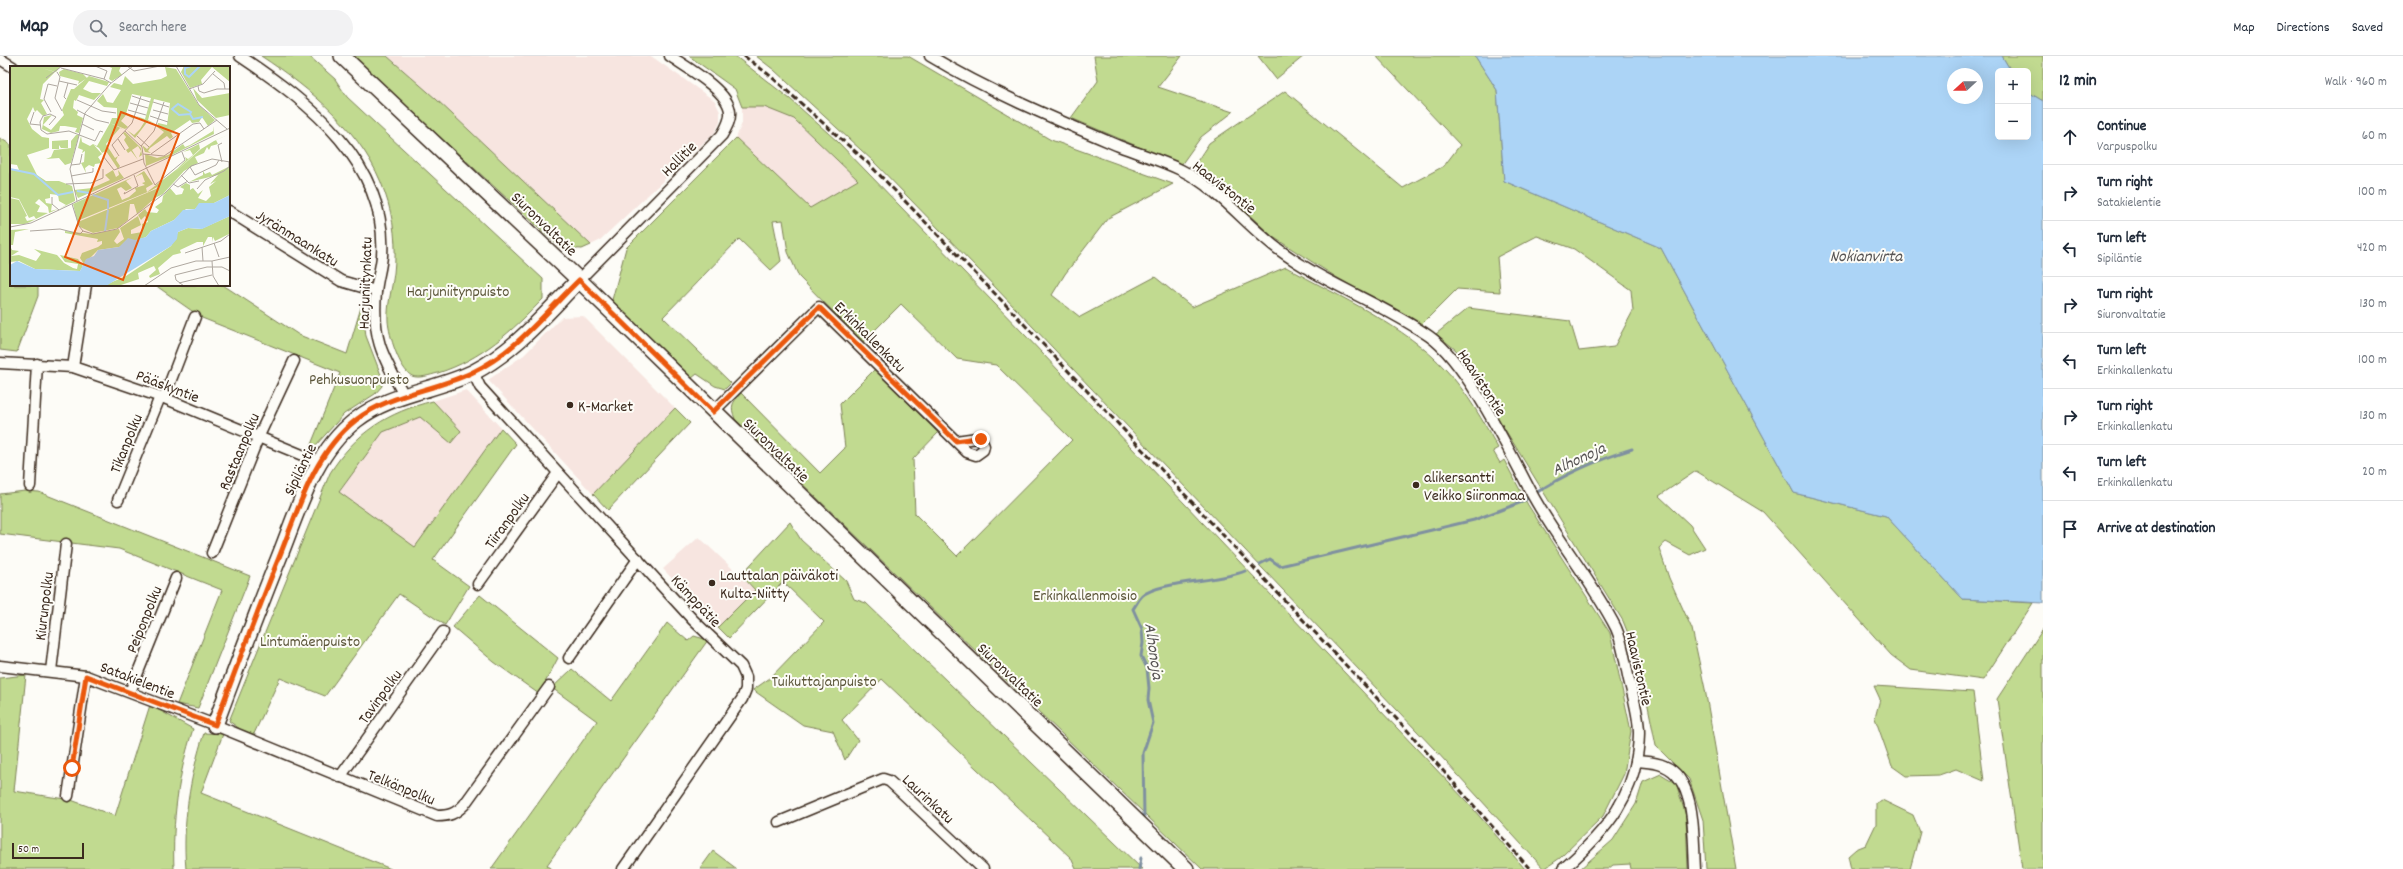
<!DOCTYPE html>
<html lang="en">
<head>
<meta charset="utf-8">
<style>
	body { margin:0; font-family:Dekko,sans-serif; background:#f2f2f3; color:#1f2937 }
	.controls { position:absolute; right:12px; top:12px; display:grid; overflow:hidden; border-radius:6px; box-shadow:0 4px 16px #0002 }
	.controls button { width:36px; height:36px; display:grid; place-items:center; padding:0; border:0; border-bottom:1px solid #e0e1e3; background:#fff; color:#1f2937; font:20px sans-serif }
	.compass { position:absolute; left:1947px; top:12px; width:36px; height:36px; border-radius:50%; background:#fff; box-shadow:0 4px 16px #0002; rotate:249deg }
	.scale { position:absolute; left:12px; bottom:10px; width:72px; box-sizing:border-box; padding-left:4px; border:2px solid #3b2a1e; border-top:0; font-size:11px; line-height:14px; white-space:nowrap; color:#3b2a1e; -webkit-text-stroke:3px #fdfcf7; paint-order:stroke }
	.stop { position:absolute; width:12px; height:12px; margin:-9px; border:3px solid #ea580c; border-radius:50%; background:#fff }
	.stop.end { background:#ea580c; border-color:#fff; box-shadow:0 1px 4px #0008 }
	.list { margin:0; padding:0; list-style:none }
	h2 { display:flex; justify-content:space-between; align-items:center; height:52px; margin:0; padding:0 16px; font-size:17px }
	h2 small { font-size:13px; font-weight:400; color:#747a83 }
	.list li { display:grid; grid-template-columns:26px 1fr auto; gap:12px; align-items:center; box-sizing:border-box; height:56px; padding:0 16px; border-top:1px solid #e0e1e3 }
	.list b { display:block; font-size:15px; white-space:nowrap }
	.list p { margin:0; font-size:13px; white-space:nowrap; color:#747a83 }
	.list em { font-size:13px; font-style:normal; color:#747a83 }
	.icon { flex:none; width:22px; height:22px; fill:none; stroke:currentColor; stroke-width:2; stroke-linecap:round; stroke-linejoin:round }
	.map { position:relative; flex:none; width:2043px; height:813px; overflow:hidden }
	header { display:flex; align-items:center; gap:24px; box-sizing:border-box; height:56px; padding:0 20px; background:#fff; border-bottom:1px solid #e0e1e3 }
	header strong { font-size:19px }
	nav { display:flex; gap:22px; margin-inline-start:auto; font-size:14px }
	.search { width:280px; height:36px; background:#f2f2f3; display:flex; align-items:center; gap:10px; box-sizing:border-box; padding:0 14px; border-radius:22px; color:#747a83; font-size:15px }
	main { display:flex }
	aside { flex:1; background:#fff }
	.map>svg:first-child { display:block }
</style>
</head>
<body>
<header>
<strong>Map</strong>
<div class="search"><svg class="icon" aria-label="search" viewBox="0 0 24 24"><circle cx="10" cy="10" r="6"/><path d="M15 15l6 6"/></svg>Search here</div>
<nav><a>Map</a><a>Directions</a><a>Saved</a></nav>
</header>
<main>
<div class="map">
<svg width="2043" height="813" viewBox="0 0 2043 813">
	<rect width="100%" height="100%" fill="#fdfcf7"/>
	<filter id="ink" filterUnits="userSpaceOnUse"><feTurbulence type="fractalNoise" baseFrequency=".025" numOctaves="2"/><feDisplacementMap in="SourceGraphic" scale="8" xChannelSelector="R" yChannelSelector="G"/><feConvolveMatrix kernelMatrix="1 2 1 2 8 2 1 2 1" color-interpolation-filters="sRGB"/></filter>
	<g filter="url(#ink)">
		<g fill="#f7e5e0">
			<polygon points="387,0 651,0 715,45 720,56 720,66 715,76 599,185 591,189 436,43"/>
			<polygon points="742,51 764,51 794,63 858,124 810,152 736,82 742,67"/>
			<polygon points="583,260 675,352 593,438 488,324 524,299 562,261"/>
			<polygon points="466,334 501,372 415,491 339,436 383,376 420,361 451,387 461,375 433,345"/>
			<polygon points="699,481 755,534 718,571 663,513"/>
		</g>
		<g fill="#c1da90" stroke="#7e8257">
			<path d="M261,0h48l26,23 12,18 196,182v20c-31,32 -61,60 -105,74 -8,2 -19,6 -26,3 -13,-7 -23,-41 -24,-55 -1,-16 4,-32 6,-48 3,-27 0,-54 -9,-80 -20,-60 -74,-104 -124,-137z"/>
			<polygon points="352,0 387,0 436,43 591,189 582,193 561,192"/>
			<path d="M689,0h46l55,43 47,42 188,194 443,468 57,66h-323l-467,-450c-5,-13 -3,-16 6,-26l79,80 25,-25 -5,-44 35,-35 63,64 -25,26 2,55 42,42 115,-116 -76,-75 -39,-6 -56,-55 -38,38 -64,-65 -11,-25 -5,-32 -10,1 8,40 -10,9 -32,-31 -76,78 68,66 -6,6 -10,-3 -18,-12 -5,4 -4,-2 -76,-76 14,-52 110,-110 74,70 48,-28 -64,-61 -30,-12h-22l-7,-18z"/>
			<path d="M756,0h152l143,84 122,44 -65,34 -43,56 -13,21 28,22 75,-40 37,30 94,-40c53,30 119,58 160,103 21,22 37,51 52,78l-5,3 7,12 4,-3 24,45 82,128 21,98 -7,43 -21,42 -43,42 -16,11 -108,-118 -460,-484 -103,-106 -99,-91z"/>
			<polygon points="1094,0 1182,0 1158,31 1233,56 1201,81 1181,109 1071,62 1098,25"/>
			<polygon points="1258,0 1304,0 1276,23"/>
			<polygon points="1376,0 1475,0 1497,34 1504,125 1661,192 1794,437 1886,460 1963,543 2033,547 1983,624 1911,614 1891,599 1763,456 1696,415 1659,440 1690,469 1705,492 1690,499 1666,486 1659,492 1669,522 1692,573 1705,633 1736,813 1706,813 1703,764 1689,723 1656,690 1639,605 1623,565 1456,294 1436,278 1468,252 1570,265 1579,295 1614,291 1633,255 1631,234 1574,193 1537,180 1497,201 1500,236 1457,233 1421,269 1336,221 1273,181 1219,131 1192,113 1209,87 1285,35 1403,132 1444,110 1460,89"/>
			<polygon points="2002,0 2043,0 2043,45 2028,36 2028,15 2011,15"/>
			<polygon points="0,82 11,89 11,229 38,229 38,240 17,296 0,294"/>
			<polygon points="155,229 223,229 299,279 347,298 362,248 366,280 381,319 382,330 375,338 344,358 316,389 310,391 340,317 202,262"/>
			<path d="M433,345l28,30 -10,12 -31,-26 -37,15 -44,60 76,55 86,-119 15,16 -83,116 36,26 -24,39 -46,-31 -74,102 -45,-18 -28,60 -23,-17 101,-248c25,-40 58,-61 103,-72z"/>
			<polygon points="675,352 690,367 608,454 593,438"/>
			<polygon points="25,435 39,436 250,520 198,652 177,648 222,534 119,493 0,478 0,438"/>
			<polygon points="790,466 801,484 846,525 854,543 866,547 1142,813 1076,813 1071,802 882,623 842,664 858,684 845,704 833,675 803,669 753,634 770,622 824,566 783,526 729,582 718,571 755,534 741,519"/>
			<polygon points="480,539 558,602 539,638 494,606 453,571"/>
			<polygon points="667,567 688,585 694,580 708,584 547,809 552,813 491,813 597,665 552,632 572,613 611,645"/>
			<polygon points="2043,573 2043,813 2022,813 1997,643"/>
			<path d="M26,619l-12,116 57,9 44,16 35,-111 43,24c-15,46 -21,92 -19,140h-174v-191z"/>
			<polygon points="1874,630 1973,636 1984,725 1956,713 1939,719 1906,720 1892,710 1875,662 1880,643"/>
			<path d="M204,677l19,1 -22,59 190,76h-205c-4,-46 4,-92 18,-136z"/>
			<polygon points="1661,718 1676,727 1686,760 1688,813 1631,813 1630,808 1613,809 1608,813 1580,813 1613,784 1636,748 1643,726"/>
			<polygon points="1882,744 1913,759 1920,776 1910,813 1851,813 1848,800 1856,793 1866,789 1876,768 1876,747"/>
			<polygon points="713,795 737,813 700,813"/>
		</g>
		<path fill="#acd4f6" stroke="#7f90a0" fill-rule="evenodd" d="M1475,0h527l9,15h-13v66h30v-45l15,9v502l-80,-4 -77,-83 -92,-23 -133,-245 -157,-67 -7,-91zM1953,18h24v24h-24z"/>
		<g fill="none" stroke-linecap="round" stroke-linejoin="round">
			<g stroke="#7f90a0" stroke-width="3">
				<path d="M1536,437c30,-20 61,-33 96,-44"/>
				<polyline points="1260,508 1270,503 1280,510 1474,464 1522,446 1529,441"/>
				<path d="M1144,761l-1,-64 10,-30 -5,-23 1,-12 -2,-20 -6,-12 2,-13 -1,-14 -9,-20c3,-4 5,-9 9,-13 16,-15 78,-14 103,-25"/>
				<polyline points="1139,813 1141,802"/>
			</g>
			<defs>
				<g id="street">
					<path d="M240,0c70,47 148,107 142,200 -1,12 -5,24 -6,36 -4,47 6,63 28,103"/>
					<path d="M930,0c60,36 125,63 189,90 20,8 42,14 62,24 37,18 64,54 97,79 47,35 103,54 151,87 38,26 81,117 104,160 25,45 59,85 83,132 7,15 9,35 13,52 4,16 10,36 10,53 -1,61 -32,98 -76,136"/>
					<polyline points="0,3 13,11"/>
					<polyline points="229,155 341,225 376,235"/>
					<path d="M579,224l143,-145c4,-7 9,-15 8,-23 -1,-21 -44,-45 -60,-56"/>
					<polyline points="0,307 73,311 164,342 319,406"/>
					<polyline points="73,311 86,229"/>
					<polyline points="473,316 480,331 693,564 741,610 746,621 746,633 742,643 623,813"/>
					<polyline points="164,342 195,261"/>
					<polyline points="713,356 819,251 967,396 976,399 983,394 984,390 981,383 977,382 956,385"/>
					<polyline points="30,430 37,308"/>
					<polyline points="118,444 160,341"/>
					<polyline points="212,497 258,382 294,305"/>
					<polyline points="478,528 558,417"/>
					<polyline points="569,602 638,503"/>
					<path d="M0,610l86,10 129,49 222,91c12,0 18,-2 27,-11l85,-118"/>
					<polyline points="51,615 66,488"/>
					<polyline points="130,636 176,522"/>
					<path d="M1636,705c9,1 20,1 28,5 33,13 29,74 31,103"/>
					<polyline points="340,721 443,576"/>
					<polyline points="68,740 86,620"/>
					<polyline points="779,766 883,723 889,725 899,734 983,813"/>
				</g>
				<g id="secondary">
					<polyline points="342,0 579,224 1186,813"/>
					<path d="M215,669c20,-54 40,-107 61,-160 21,-50 35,-110 80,-145 34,-27 79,-29 118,-48 42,-22 72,-59 105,-92"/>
				</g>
			</defs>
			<use href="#street" stroke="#3b2a1e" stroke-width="13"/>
			<use href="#secondary" stroke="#3b2a1e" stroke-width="18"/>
			<use href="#street" stroke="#fdfcf7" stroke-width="10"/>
			<use href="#secondary" stroke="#fdfcf7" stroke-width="15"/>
			<polyline stroke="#3b2a1e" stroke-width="3" stroke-dasharray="6 3" stroke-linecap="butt" points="744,0 768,18 867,106 1005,248 1407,674 1530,813"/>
		</g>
	</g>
	<g fill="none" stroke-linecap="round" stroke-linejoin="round" filter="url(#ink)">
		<path stroke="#ea580c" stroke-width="5" d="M72,712l14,-92 129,49c20,-54 40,-107 61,-160 21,-50 35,-110 80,-145 33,-26 77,-29 115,-47 44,-20 74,-60 108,-93l134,132 106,-105 137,134 21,-3 4,1"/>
	</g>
	<g fill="#3b2a1e" stroke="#fdfcf7" stroke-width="1.5">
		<circle cx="570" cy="349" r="4"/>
		<circle cx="1416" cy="429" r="4"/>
		<circle cx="712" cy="527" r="4"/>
	</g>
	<g text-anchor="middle" stroke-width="4" stroke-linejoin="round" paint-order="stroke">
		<g font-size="16" fill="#3b2a1e" stroke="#fdfcf7">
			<text transform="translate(678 102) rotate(-45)" y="6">Hallitie</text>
			<text transform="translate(1225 130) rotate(38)" y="6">Haavistontie</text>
			<text transform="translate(545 167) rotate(44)" y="6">Siuronvaltatie</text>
			<text transform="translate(298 181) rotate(32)" y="6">Jyränmaankatu</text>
			<text transform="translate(364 227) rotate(-88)" y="6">Harjuniitynkatu</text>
			<text transform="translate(871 280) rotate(45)" y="6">Erkinkallenkatu</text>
			<text transform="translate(1483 326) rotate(57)" y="6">Haavistontie</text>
			<text transform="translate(168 329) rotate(21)" y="6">Pääskyntie</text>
			<text transform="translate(125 387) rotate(-68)" y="6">Tikanpolku</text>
			<text transform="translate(777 393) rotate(44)" y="6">Siuronvaltatie</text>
			<text transform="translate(238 395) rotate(-67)" y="6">Rastaanpolku</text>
			<text transform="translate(299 413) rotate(-64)" y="6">Sipiläntie</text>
			<text transform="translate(506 464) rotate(-54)" y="6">Tiiranpolku</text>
			<text transform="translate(697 544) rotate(47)" y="6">Kämppätie</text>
			<text transform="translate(43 550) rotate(-83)" y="6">Kiurunpolku</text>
			<text transform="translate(143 563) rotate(-68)" y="6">Peiponpolku</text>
			<text transform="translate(1640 612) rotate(77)" y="6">Haavistontie</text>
			<text transform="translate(1011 618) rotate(44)" y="6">Siuronvaltatie</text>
			<text transform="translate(138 623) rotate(21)" y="6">Satakielentie</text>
			<text transform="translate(379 640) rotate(-54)" y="6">Tavinpolku</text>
			<text transform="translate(402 730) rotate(22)" y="6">Telkänpolku</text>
			<text transform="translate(929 742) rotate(43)" y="6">Laurinkatu</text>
		</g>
		<g font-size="16" fill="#5c563a" stroke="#fdfcf7">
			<text x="458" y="240">Harjuniitynpuisto</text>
			<text x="359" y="328">Pehkusuonpuisto</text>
			<text x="1085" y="544">Erkinkallenmoisio</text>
			<text x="310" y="590">Lintumäenpuisto</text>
			<text x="824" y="630">Tuikuttajanpuisto</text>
		</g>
		<g font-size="16" fill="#3b2a1e" stroke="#fdfcf7" text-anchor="start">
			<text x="578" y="355">K-Market</text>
			<text x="1424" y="426">alikersantti<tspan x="1424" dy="18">Veikko Siironmaa</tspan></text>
			<text x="720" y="524">Lauttalan päiväkoti<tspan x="720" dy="18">Kulta-Niitty</tspan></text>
		</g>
		<g font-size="17" font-style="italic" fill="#575454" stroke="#fdfcf7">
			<text x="1866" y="205">Nokianvirta</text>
			<text transform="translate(1578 402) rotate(-25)" y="6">Alhonoja</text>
			<text transform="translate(1155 595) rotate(82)" y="6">Alhonoja</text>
		</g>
	</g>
	<g transform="translate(10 10)">
		<rect width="220" height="220" fill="#fdfcf7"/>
		<path d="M0,0h51l-5,6 -15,-4 14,4 -12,12 -3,15 4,1 -3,3 6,11 -4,2 -6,-6 -2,2 -2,-5 -6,12 5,10 10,8 7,1v10l-22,7 10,20 9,6h13l13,5 3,13v2l-16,8 7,-4 -7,-4 -1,-6 -8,-1v4l-5,1 1,4 6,1 -1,7 7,-2 -9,4 -1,-6 -9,-8 -4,4 5,3 -3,6 11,1 -18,9 -5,2h-15v-26l9,2 8,16 -2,1 2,4 9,-2 -2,-3 -5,2 -10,-19 -9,-2v-28l9,1 -2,-5 -7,-1zM97,0h14l-2,5 3,4 -10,6 -3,-2 3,-11zM174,0h46v16l-18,-15 -11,13 1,4 -12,4 -9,-16zM155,1l11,2 22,35 17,16 -7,6 -6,-9 -3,5 -7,1 -2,-3 -19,13 2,4 -3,2 -3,-3 -17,12 -2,3 3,2 -6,-1 -3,-7 5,4 17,-17 -7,-5 1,-4 9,2 3,-22 -16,-4 -6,21 8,4 -8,-3 -13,17 -8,-8 7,5 6,-6 5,-8 -9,-5 9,3 6,-21 -19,-4 -6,20 9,2 -1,3 -8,-4 -5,6 7,6 -3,2 -15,-6 2,-5h5v-10l-13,-1 -7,-6 6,-7 4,8 6,1 8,-13 -11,-3 4,-4 8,2 3,-9 8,8 28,-5 6,-3zM54,3l19,5 4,4 -9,6 1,-3 -19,-5 -1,-4zM79,10l20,6 -2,4 -18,-5 -6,8 9,4h9l-7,7 -15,-5 -3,6 -2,-1 -1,8 5,4 -1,3 6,3 -4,15 -4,-1 2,-4 -12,-2h-5l-1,5 -8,2 -9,-4 2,-12 8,-2 -9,10 8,5 13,-15 -2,-5 9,-21h3zM183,22l9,10 28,-5v22l-14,3 -19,-18zM100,57l15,7 -5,-2 -14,16 9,14 3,-2 -2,4 4,6 -2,3 -12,-18 -4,2 -3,-5 -5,-3 -1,-1 4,2zM203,60l1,8 -46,23 -22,9 -1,-12 12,4 11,-3 15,-11 2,3 5,-2 23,-14zM115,66l16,16 1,7 -3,2 2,-6 -3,-5 -6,4 6,10 -7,-9 -3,2 -2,-3 3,-2 -5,-8 2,-3 -3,-4zM220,68l-14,6 2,4 -7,2 -2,4 -2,-3 -3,6 -9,4 3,6 -14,8 -21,23 -8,4 -18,16 -3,-10h-4l-2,16 -10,8 -25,5 -13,-6 -2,-5 78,-33 45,-40 13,-8zM66,69h3l-8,28 -6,2 -6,-7 -13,1 5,-2 3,-7 17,-2v-7zM71,70l1,6 8,4 3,-2 9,10 -4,3 4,6 -7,1 -1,3 -5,-2 -4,3 1,5 -5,-10 3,-1 1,-11 -3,2 1,-3 -5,-2zM58,74v8h-7l-2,-3v4h-7v-8zM189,78l1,5 -39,36 -11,6 -73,30 -4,-17 60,-27 -7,4 6,7 -6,3 -5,-4 -4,2 5,11 7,-3 7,-6 -1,-3 10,-3 -3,-2 3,-1 -3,-8 -7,3 9,-6 9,13 -7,4 1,4 30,-23 9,-9 -1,-3 3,2 5,-4 -3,-5 -7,2zM220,100v29l-16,8 -13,1 -6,5h-9l-12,11 -23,11 -5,6 -27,10 -21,3 -14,14 -4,-6 2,-5 16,-6 4,-3v-3l-5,1 1,-3 -33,-6v-2l26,3 28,-5 1,3 -6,9 3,3 7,-5 -4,-11 18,-12 3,9 -10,5v4l11,-2v-8l6,-2 -3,-6 -4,4 -3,-5 7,-6 2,3 10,1 2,-3 -4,-3 7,-5 1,-6 7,-8 6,7 6,-1 2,-5 -4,-2 6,-4 4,2v5l3,-2 5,6 5,-4 -5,8 8,3 5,-5 -2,-9 7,-6 -6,3 8,-9 -29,7 14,-7v-4l2,3 5,-2 2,3zM103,104l3,7 3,-2 -1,-5 6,8 -46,20 -4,-8 18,-2 18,-8 -5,-5zM220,150l-1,18 -14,7 -2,-4 -1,5v-5h-4l-5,9v-4h-6l-17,8 1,3 -8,2 -15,13 2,6 -10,4 -1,-2 7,-6 -2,-4 -16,7 1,6 -21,7h-15l23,-10 45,-30 7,-14 10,-4 13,1zM19,163l-14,3 -2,13h-3v-15zM0,180l2,4 7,1 -8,5 8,-1 17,6 5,-7 -7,-5 23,6 7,8 9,5 4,1 1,-5 -13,-2 -5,-7 18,4 5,7 -3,5 -45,-2 -16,-8 -9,1z" fill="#c1da90"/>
		<path d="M220,129v21l-28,13 -14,-1 -10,4 -1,7 -6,7 -65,40h-96v-21l7,-4 18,8 45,2 6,-12 8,-3 4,-6 21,-3 9,-9 7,2 11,-3 5,-6 23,-11 9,-10 12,-1 4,-6h15z" fill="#acd4f6"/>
		<path fill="none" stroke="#acd4f6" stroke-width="2" d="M181,0l-6,2v6l4,3 11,-11M180,48l1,-2 -13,-8 -6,5 7,6 11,-1 3,5 10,-2M0,103l24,5 24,21 15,-3M67,125l12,2M83,129l15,5v9M95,165l3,-21"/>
		<path fill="none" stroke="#afa8a0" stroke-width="1" d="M85,0l12,5 -3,8M117,0l7,5 26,-5M166,0l23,39 28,24M51,2l43,11 7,4M47,6l3,5 -5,21 7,13M203,8l11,9 1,6M36,12l16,-12M49,15l18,4M188,20l1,5 5,2 13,-4h13M179,23l14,-5 12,-13M122,30l18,6M56,33l-2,-2 4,-14M67,34l25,11 14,2M143,36l16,5M120,37l18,5M67,44l19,10 13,3M118,44l18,5M143,44l15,4M24,46l-4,12 10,1M41,46l-7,-13 4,-15 9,2M140,50l18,6M72,58l12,6M39,59l7,-8 -6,-3 -7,2 -3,6 1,8 6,4 22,-3 26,10 5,-10 3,1M115,65l17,16 2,16 11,22 30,-25 -3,-8M127,70l12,11M108,73l7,11M131,80l13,-15 10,-29M133,88l21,2 53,-36M141,88l42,-30 7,-1 4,6M93,90l11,14 29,-11M109,90l-7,-11 20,-22 9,-27M212,96l-4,-17 4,-2M61,99l9,-1 2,-10M180,101l5,8 21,-10 3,-5M171,109l8,8 10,-2M61,110l22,-4v-4M56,118l25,-1 12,-5v-9M163,118l5,3 10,-6M187,123l8,-9 19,-9 5,-4v-5M115,126l-1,2 14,-8 -4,-11M67,135l-7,-32 15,-56 25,-29 23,-18M62,138l7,22 4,5 10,3 24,-5 48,-36 26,-27 21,-7 18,3M49,144l171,-82M0,161l21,-4 28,-13 -7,-6v-7M20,165l30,-2 20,5 3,-3M204,177l5,14M192,181l1,14M175,187l36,-12 9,-7M202,195l18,-4M169,217l33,-8M134,220l27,-18 25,-7h16l1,15 6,10M174,220l-8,-6 -1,-5 32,-8h15l8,4"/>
		<path fill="#e8590c" fill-opacity="0.15" stroke="#e8590c" stroke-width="2" d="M111,46l58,22 -56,146 -58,-23z"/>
		<rect width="220" height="220" fill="none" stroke="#3b2a1e" stroke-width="2"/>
	</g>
</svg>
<div class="controls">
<button>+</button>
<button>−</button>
</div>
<svg class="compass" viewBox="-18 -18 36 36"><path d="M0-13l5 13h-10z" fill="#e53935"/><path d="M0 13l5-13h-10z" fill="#747a83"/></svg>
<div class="scale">50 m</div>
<div class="stop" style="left:72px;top:712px"></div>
<div class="stop end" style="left:981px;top:383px"></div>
</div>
<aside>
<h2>12 min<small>Walk · 960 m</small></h2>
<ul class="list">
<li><svg class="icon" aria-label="ahead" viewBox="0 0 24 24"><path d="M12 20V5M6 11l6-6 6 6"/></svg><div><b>Continue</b><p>Varpuspolku</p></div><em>60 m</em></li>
<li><svg class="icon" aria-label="right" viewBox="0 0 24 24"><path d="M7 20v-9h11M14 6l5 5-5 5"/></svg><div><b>Turn right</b><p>Satakielentie</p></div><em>100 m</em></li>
<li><svg class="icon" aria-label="left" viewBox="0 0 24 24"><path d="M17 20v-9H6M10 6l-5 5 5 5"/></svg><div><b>Turn left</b><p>Sipiläntie</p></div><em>420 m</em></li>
<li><svg class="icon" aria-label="right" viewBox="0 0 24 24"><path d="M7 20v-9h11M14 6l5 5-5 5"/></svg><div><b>Turn right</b><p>Siuronvaltatie</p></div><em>130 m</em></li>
<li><svg class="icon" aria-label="left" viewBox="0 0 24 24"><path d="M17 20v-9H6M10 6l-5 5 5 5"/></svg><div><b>Turn left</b><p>Erkinkallenkatu</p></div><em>100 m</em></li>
<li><svg class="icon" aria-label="right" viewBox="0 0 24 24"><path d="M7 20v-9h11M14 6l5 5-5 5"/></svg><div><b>Turn right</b><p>Erkinkallenkatu</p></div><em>130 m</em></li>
<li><svg class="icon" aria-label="left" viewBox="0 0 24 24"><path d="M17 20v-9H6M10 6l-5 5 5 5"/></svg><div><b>Turn left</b><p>Erkinkallenkatu</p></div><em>20 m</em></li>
<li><svg class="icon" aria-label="arrive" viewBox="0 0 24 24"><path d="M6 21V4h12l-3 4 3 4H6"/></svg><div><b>Arrive at destination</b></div></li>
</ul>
</aside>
</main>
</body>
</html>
